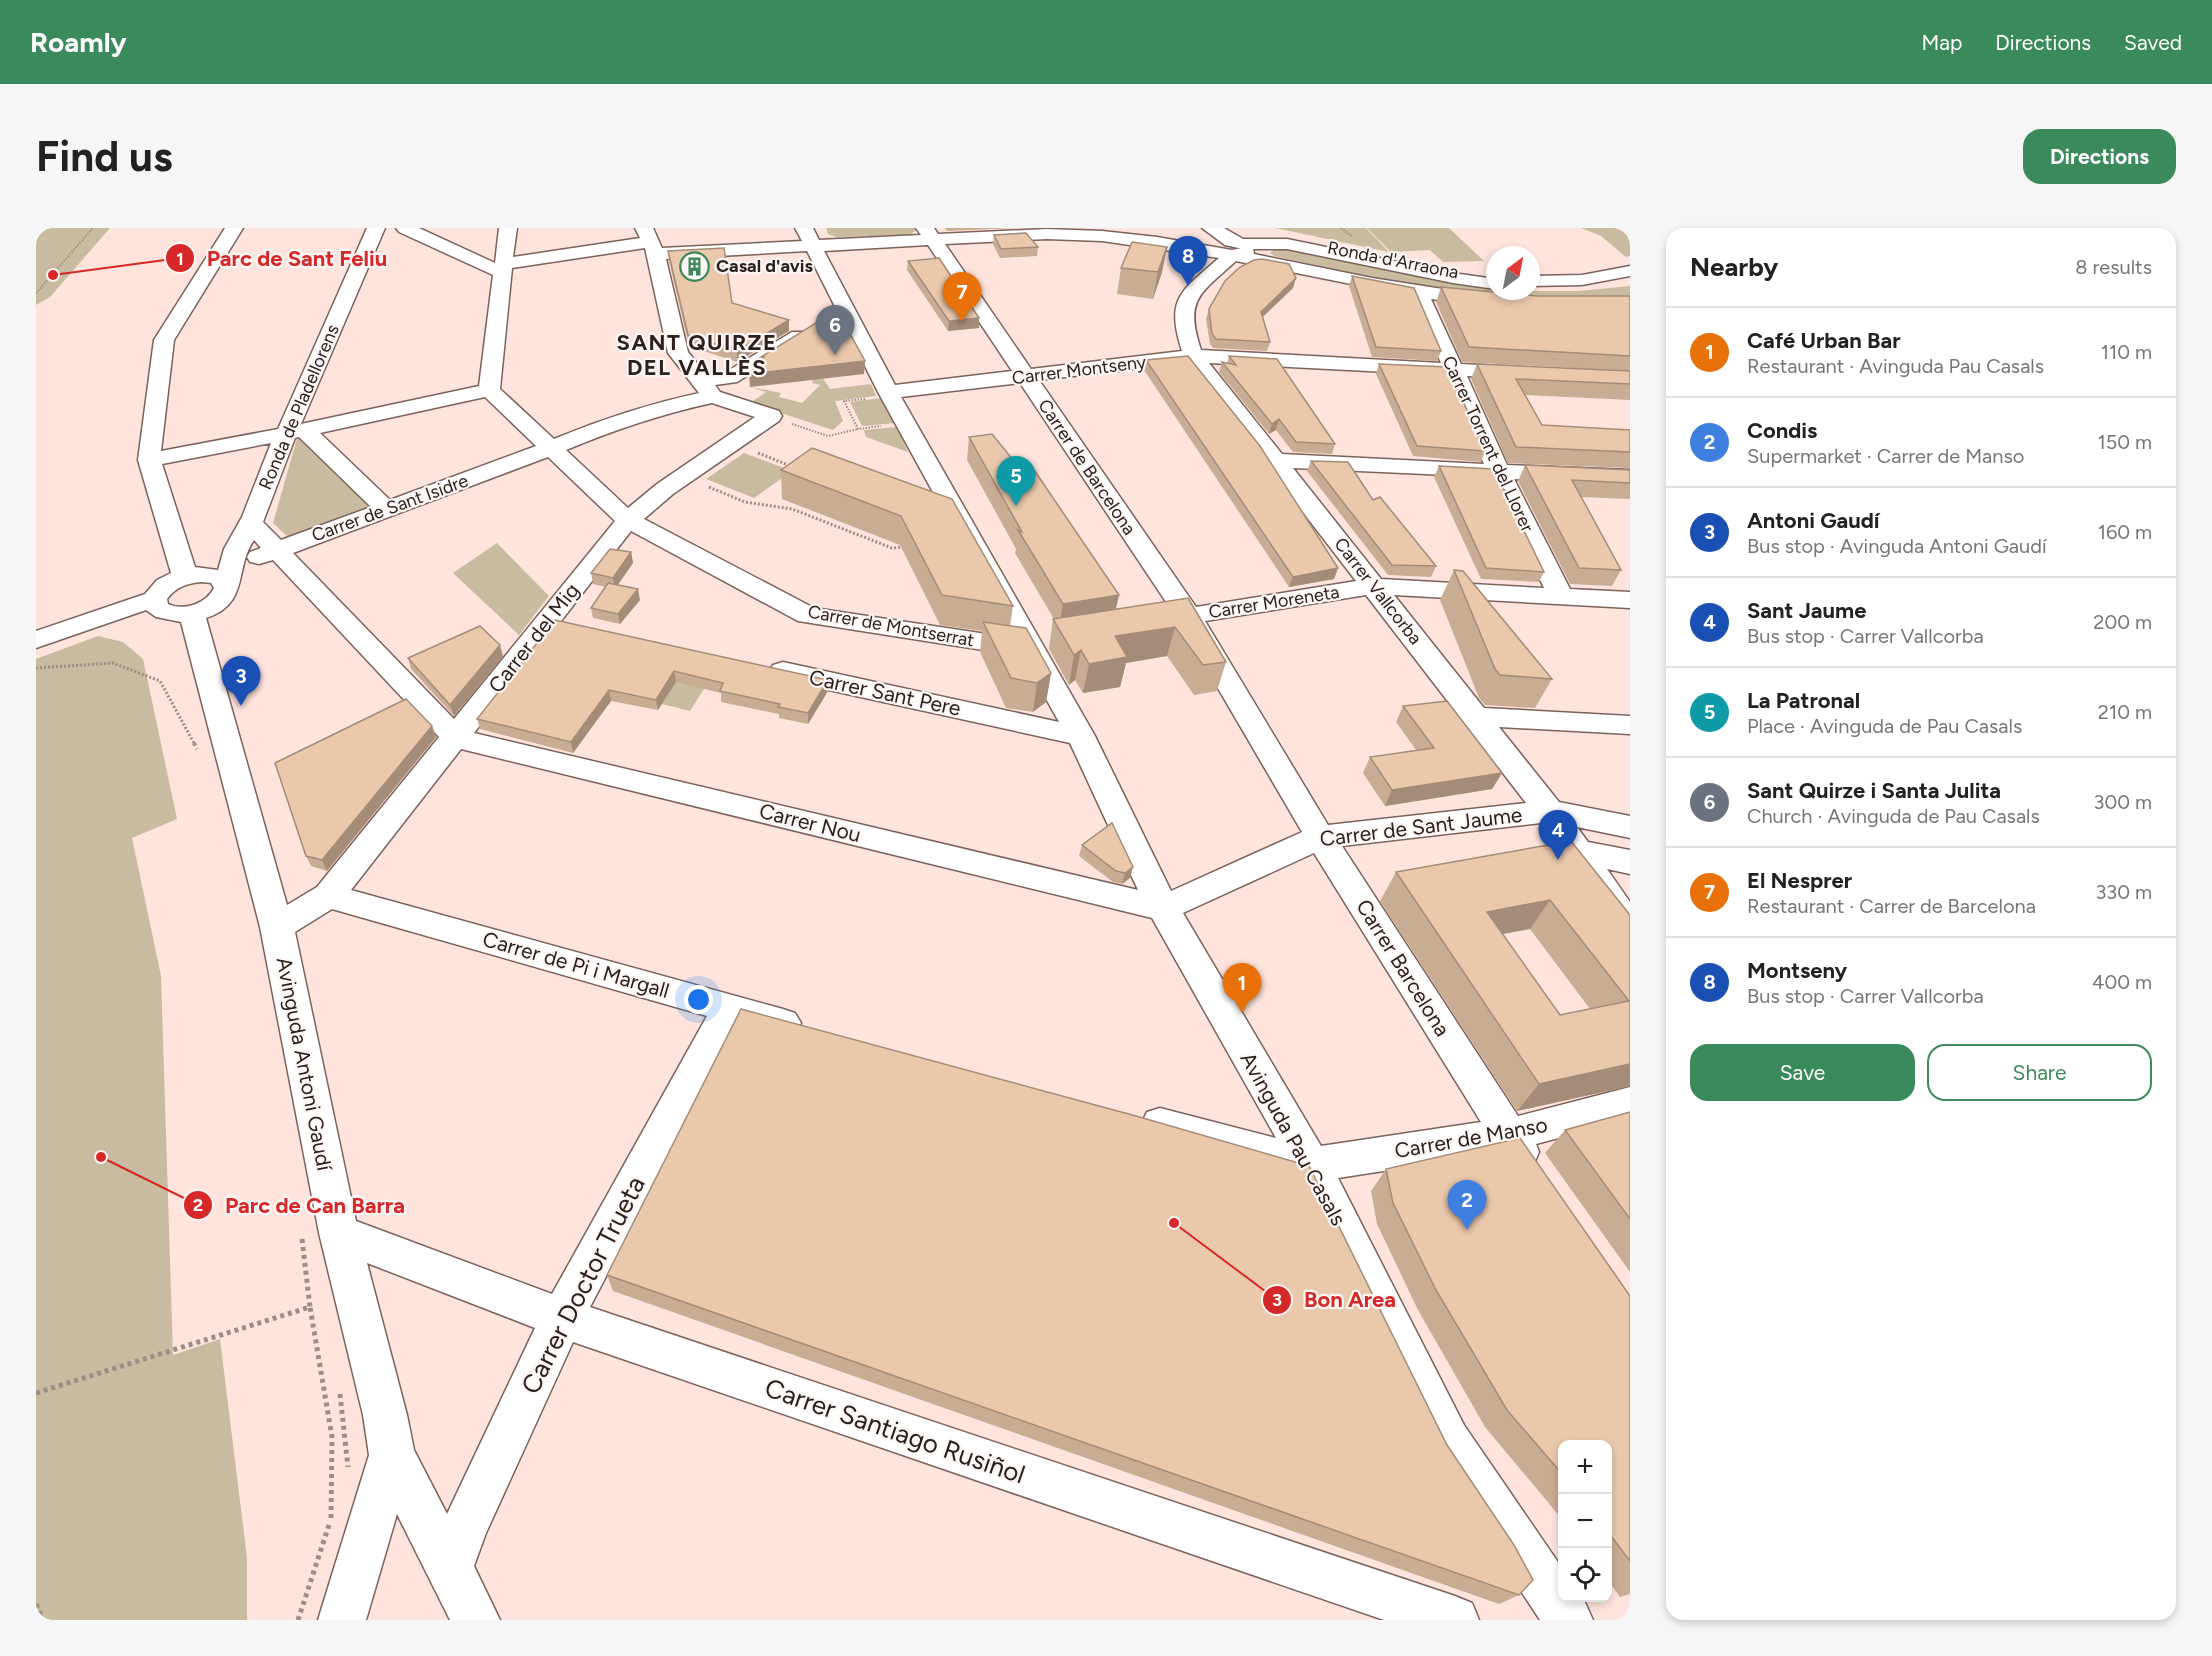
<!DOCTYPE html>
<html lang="en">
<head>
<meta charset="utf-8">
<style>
	body { margin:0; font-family:Figtree,sans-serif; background:#f6f6f6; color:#222 }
	.controls { position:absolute; right:18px; bottom:18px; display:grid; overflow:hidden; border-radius:12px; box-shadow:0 3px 9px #0003 }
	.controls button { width:54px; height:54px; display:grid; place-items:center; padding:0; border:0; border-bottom:2px solid #e0e0e0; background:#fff; color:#222; font:30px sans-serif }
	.compass { position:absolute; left:1450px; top:18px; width:54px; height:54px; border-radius:50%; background:#fff; box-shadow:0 3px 9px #0003; rotate:32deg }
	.you { position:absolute; left:663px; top:772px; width:21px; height:21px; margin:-15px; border:4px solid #fff; border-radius:50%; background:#1a73e8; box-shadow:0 0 0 9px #1a73e833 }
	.badge { display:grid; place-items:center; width:39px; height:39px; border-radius:50%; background:#3b8a5b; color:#fff; font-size:20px; font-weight:700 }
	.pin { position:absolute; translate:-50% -50px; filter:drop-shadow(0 2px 3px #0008) }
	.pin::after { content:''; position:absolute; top:32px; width:21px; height:18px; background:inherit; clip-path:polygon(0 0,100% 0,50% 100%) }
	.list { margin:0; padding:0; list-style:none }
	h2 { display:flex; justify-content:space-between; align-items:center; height:78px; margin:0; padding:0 24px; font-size:26px }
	h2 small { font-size:20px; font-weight:400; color:#767676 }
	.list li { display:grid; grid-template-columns:39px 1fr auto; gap:18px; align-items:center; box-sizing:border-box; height:90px; padding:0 24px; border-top:2px solid #e0e0e0 }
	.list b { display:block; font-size:22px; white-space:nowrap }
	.list p { margin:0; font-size:20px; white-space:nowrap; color:#767676 }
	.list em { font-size:20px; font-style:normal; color:#767676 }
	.actions { display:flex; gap:12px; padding:18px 24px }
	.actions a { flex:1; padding:14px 0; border:2px solid #3b8a5b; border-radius:18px; text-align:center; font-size:21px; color:#3b8a5b }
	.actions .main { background:#3b8a5b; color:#fff }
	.icon { flex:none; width:33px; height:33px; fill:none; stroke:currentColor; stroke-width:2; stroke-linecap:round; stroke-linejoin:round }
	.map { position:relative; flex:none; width:1594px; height:1392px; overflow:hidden; border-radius:18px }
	header { display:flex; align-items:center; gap:36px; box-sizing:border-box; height:84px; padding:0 30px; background:#3b8a5b; color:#fff }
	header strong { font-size:28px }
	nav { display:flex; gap:33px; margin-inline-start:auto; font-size:21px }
	.intro { display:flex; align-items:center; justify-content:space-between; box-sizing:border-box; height:144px; padding:0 36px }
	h1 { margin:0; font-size:42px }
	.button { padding:15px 27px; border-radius:18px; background:#3b8a5b; color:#fff; font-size:21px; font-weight:700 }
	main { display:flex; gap:36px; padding:0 36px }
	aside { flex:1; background:#fff; border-radius:18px; box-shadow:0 3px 9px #0003 }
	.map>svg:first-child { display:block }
</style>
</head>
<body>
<header>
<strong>Roamly</strong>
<nav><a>Map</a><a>Directions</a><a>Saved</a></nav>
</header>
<div class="intro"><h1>Find us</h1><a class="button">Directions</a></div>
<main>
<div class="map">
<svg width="1594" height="1392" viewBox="0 0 1594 1392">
	<rect width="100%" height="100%" fill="#fee4dc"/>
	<g fill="#c8bba0">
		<polygon points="0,0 74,0 14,69 0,77"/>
		<polygon points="790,0 879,0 881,2 873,7 800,9 792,6"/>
		<polygon points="1239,0 1330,0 1353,24"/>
		<polygon points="1331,0 1413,0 1448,33 1407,34 1394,22 1355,24"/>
		<polygon points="1545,0 1594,0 1594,28 1590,29 1565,8"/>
		<polygon points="1239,21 1252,21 1397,52 1459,60 1459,63 1543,63 1594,58 1594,69 1475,70 1367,57 1238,28 1234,25"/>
		<polygon points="778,137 794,161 835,156 840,168 799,173 807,193 797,202 714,175 730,164 714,159 745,165 743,169 766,175 784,157 776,155 777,152 735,144"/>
		<polygon points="846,170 859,195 826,198 814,174"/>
		<polygon points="861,199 872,224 830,209 828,202"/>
		<polygon points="262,207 337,279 253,310 237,295"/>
		<polygon points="708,225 756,243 718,270 670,251"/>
		<polygon points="461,315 513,368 483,407 417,345"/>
		<polygon points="62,408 87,414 107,431 141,591 96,610 125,748 137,1127 184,1111 211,1330 211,1392 0,1392 0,431"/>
		<polygon points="657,427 685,434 654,483 626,476"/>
	</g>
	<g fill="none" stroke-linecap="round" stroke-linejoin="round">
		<defs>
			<path id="street" d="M189,0h18l-69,112 -13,111 117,-22 89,-201h18l-84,196 178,-38 14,-111 -94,-43 -3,-4h23l76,35 4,-35h18l-4,29 127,-19 -5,-10h18l9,20 140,-7 -7,-13h18l6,12 102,-5 -5,-7h18l4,6 109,-5 55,2 55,6 75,13 15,-3 6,1 1,6 118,24 116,18 2,4 -2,4 -7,2 -50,-7 30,65 59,3 7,2 3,4 -3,4 -7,2 -53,-3 40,89 123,5v14l-116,-5 56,110 60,3v16l-236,-13 90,113 146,8v18l-131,-7 60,75 71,14v22l-53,-11 11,15 42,8v24l-23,-5 23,33v38l-12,-4 -77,-113 -199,23 176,270 112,-29v32l-94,25 3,8 -5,12 -14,5 -14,-5 -6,-11 -162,25 126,247 98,143v30h21l10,22h-53l-108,-163 -134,-278 -151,-43 -6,-12 6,-12 13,-4 116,30 -124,-220 -691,-169 -110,141 432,119 12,4 6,10 -6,10 -12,4 -45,-12 -148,282 865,289 17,7 7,17h-95l-811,-278 -87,191 -12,33 26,54h-50l-53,-106 -31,106h-48l51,-165 -6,-40 -44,-182 -59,-306 -79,-305 -25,-5 -10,-7 -110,38v-17l109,-37 12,-14 14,-7 -33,-113 16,-120zM1011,11l55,2 117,17c-38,33 -54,40 -37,93l-151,18 -86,-125zM892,17l84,126 -117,14 -71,-134zM609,20l23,105 31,40c-50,11 -97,26 -145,46l-54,-50 12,-121zM771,23l71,141 135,246 -199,-30 -170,-89 29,-25 106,-73 3,-5 -3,-5 -59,-19 -5,-7 22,-3 69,-42 3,-4 -3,-4h-14l-66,40 -21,1 -17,-21 -22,-93zM1200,33l175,35 30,67 -240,-13c-17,-51 -1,-56 35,-89zM1152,135l168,218 -160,26 -157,-227zM1173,135l237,12 38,89 -202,-10zM984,155l152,228 -12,2 -4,6 4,6 9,2 12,-2 121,207 -131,59 -76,-155 -194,-339zM449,169l51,49 -146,54 -70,-67zM676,175l43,14 -98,67 -29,24 -62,-58c48,-20 95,-36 146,-47zM263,209l72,70 -90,33 -18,-18 32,-84zM235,215l-29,74 -18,32 -6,21 -23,-3 -33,-103zM512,229l67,64 -161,198 -161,-166zM1257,240l198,9 53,111 -163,-9zM595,303l167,90 224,35 37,66 -276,-60 -10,3 -4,6 4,6 10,3 287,63 68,147 -664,-157zM218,312l7,8 -11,4 -3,5 3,5 9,2 14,-4 166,177 -122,150 -30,18 -81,-287c44,-14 28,-49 48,-78zM166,354l9,1 3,5c-8,16 -30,23 -46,16l-1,-5c9,-12 20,-16 35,-17zM1330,367l160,208 -198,22 -123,-204zM1278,625l167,269 -160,24 -138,-233zM296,681l375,107 -155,278 -196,-73 -61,-289zM331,1035l168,65 -88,186 -33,-64 -7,-35z"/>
			<g id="secondary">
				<polygon points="1166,0 1188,0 1207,11 1251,11 1417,45 1459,51 1459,61 1417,55 1251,21 1207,21 1189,17"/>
				<polygon points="1594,38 1594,48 1546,57 1495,58 1495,48 1546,47"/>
			</g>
		</defs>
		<use href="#street" stroke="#7c6259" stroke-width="3"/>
		<use href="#secondary" stroke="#7c6259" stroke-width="3"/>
		<g stroke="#9f8c86" stroke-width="2" stroke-dasharray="1.5 1.5" stroke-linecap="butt">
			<polyline points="1305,0 1316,8"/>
			<polyline points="0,65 57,0"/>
			<polyline points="829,171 808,173 822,201 845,198"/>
			<polyline points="756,196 792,208 822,201"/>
		</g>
		<g stroke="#9f8c86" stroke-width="3" stroke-dasharray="2 2" stroke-linecap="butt">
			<polyline points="722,225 757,239"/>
			<polyline points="673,259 709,274 756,281 856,320 868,319"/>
			<polyline points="0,440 77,435 124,453 159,517"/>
		</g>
		<polyline stroke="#9f8c86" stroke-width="4" stroke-dasharray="3 3" stroke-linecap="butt" points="158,515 161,521"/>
		<g stroke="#9f8c86" stroke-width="5" stroke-dasharray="4 4" stroke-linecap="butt">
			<polyline points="266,1011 274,1079"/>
			<polyline points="0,1165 274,1079 296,1209 295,1290"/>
			<polyline points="304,1166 312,1239"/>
			<polyline points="0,1376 7,1392"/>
			<polyline points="262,1392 293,1297"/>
		</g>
		<use href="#street" fill="#fff" fill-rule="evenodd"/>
		<use href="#secondary" fill="#fff" fill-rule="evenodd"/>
	</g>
	<g fill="#c9ac94" fill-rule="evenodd">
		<polygon points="909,0 977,0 911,3"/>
		<polygon points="958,7 1002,19 1001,28 964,30 957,16"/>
		<polygon points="1131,19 1126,44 1117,71 1081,66 1085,40"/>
		<polygon points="632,23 696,75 753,103 701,134 653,118 633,33"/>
		<polygon points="872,33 943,90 943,100 912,103 871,42"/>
		<polygon points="1316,48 1405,123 1401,133 1336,129 1313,58"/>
		<polygon points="1405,59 1501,68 1594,68 1594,143 1426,134 1400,74"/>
		<polygon points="1257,60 1227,89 1234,114 1231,123 1177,120 1174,116 1170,91 1173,81"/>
		<polygon points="1193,128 1299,216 1296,226 1257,224 1240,202 1233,206 1183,144 1186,134 1191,136"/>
		<polygon points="1110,132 1302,340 1298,351 1253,359 1108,142"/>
		<polygon points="1343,136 1449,223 1445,234 1377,228 1340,146"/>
		<polygon points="1441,136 1594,143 1594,172 1489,167 1506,197 1594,202 1594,240 1472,235 1435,151"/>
		<polygon points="933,209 1080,381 1152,370 1190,434 1181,463 1158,467 1131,428 1090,435 1084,459 1047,465 1039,452 1033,457 1013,421 1017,391 1018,391 979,325 980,321 931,232"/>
		<polygon points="1275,233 1337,272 1400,338 1395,349 1352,347 1271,243"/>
		<polygon points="1489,237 1594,242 1594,271 1545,269 1585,342 1576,358 1534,356 1482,253"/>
		<polygon points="1403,238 1508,344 1503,354 1445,351 1398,249"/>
		<polygon points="745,242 916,271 977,378 974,398 1015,445 1010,474 997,484 970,480 944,424 946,403 904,397 864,317 746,271"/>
		<polygon points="595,324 597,335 581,357 604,372 584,396 557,390 555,380 570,359 557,356 555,345"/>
		<polygon points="1418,342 1516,451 1499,480 1449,477 1443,470 1404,372"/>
		<polygon points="519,392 792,463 772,496 743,490 743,486 685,474 685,465 640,454 622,482 575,473 537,525 444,501 441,491"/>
		<polygon points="467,428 418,488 375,441 372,430"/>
		<polygon points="1367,478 1466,545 1456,561 1349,578 1327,545 1334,529 1380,522 1360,494"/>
		<polygon points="396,498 400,509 291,643 275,638 270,628"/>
		<polygon points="1076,595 1094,650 1086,656 1077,654 1043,628 1046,617"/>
		<path d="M1535,613l59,74v171l-113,25 -137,-210 16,-29zM1494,701l60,80 -30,6 -58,-81z"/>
		<polygon points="1594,884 1594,1044 1509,925 1529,902"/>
		<polygon points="1350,941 1594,1068 1594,1366 1584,1369 1572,1352 1572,1216 1527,1216 1527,1293 1511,1273 1449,1199 1382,1082 1341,996 1335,963"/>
		<polygon points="571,1047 1483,1367 1463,1376 577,1063"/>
	</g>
	<g fill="#a48c78">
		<polygon points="1131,19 1126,44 1117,71 1122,44"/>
		<polygon points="1260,50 1257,60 1222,93 1225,84"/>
		<polygon points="943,90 943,100 912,103 913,93"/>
		<polygon points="753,92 753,103 701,134 701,123"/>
		<polygon points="829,133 828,146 714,159 713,146"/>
		<polygon points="1243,191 1240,202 1233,206 1236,196"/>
		<polygon points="595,324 597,335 579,361 577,350"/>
		<polygon points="1302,340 1298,351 1253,359 1257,349"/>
		<polygon points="602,361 604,372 584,396 582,386"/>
		<polygon points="1083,367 1078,390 1023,399 1027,376"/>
		<polygon points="1139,399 1131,428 1090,435 1084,459 1047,465 1053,436 1079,408"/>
		<polygon points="464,417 467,428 418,488 414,477"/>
		<polygon points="1045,422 1039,452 1033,457 1038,427"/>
		<polygon points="638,443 640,454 622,482 620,472"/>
		<polygon points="1015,445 1010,474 997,484 1001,455"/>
		<polygon points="792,452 792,463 772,496 772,485"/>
		<polygon points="573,462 575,473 537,525 535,514"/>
		<polygon points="396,498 400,509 291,643 286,632"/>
		<polygon points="1466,545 1456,561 1349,578 1356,562"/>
		<polygon points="1097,639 1094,650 1086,656 1089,645"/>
		<polygon points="1514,672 1494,701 1432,712 1451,684"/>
		<polygon points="1594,836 1594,858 1481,883 1503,856"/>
	</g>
	<g fill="#eac8ac" stroke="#a48c78" stroke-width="1.5" fill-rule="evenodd">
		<polygon points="990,5 1002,19 965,21 958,7"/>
		<polygon points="1096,14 1131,19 1122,44 1085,40"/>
		<polygon points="688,20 696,75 753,92 701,123 652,107 632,23"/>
		<polygon points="903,30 943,90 913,93 872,33"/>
		<polygon points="1226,31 1253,36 1260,50 1225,84 1234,114 1180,111 1176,106 1173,81 1189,53 1204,39 1218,32"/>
		<polygon points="1316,48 1378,60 1405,123 1340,119"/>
		<polygon points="1405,59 1501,68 1594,68 1594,128 1433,119"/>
		<polygon points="801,82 829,133 713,146 728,129 725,129"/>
		<polygon points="1152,128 1224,218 1302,340 1257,349 1110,132"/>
		<polygon points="1193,128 1241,131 1299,216 1260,214 1243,191 1236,196 1186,134 1200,137"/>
		<polygon points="1343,136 1412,139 1449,223 1381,218"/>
		<polygon points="1441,136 1594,143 1594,156 1480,151 1506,197 1594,202 1594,224 1480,219"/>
		<polygon points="956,206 981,237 994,236 1083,367 1027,376 982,302 986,304 933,209"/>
		<polygon points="776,220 916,271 977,378 906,367 865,288 745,242"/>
		<polygon points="1275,233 1312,234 1337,272 1344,269 1400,338 1356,337"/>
		<polygon points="1489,237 1594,242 1594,255 1536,252 1585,342 1543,340"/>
		<polygon points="1403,238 1458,241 1508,344 1450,340"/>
		<polygon points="574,321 595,324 577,350 555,345"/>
		<polygon points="1418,342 1427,343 1516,451 1464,447 1459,441"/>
		<polygon points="572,355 602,361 582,386 555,380"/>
		<polygon points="1152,370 1190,434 1167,437 1139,399 1079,408 1091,429 1053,436 1045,422 1038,427 1017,391"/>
		<polygon points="519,392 792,452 772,485 742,479 744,476 684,463 687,455 638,443 620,472 573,462 535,514 441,491"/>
		<polygon points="947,394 990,400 1015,445 1001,455 975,450"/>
		<polygon points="444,398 464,417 414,477 372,430"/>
		<polygon points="370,471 396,498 286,632 270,628 239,535"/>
		<polygon points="1411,473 1466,545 1356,562 1334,529 1398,520 1367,478"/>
		<polygon points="1076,595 1097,639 1089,645 1080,643 1046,617"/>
		<path d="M1535,613l59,74v149l-91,20 -143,-212zM1514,672l79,101 -69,14 -73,-103z"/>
		<polygon points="705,781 1100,888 1273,938 1411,1217 1478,1317 1497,1352 1483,1367 571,1047"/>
		<polygon points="1594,884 1594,991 1529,902"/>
		<polygon points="1484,910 1594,1068 1594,1333 1572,1304 1572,1216 1527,1216 1527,1247 1471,1182 1400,1062 1357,975 1350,941"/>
	</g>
	<defs>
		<symbol id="building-ring" viewBox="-11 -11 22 22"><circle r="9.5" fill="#fdf6f4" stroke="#3b8a5b" stroke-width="1.5"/><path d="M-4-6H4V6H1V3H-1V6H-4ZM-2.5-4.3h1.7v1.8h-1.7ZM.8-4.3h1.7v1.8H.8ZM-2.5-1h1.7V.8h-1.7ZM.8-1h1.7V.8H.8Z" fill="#3b8a5b"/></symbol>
	</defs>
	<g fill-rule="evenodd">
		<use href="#building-ring" x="642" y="22" width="33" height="33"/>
	</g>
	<g text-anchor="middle" stroke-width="4.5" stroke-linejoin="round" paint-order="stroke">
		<g font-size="18" fill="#2b201c" stroke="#fdf6f4">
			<text transform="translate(1357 32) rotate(11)" y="6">Ronda d'Arraona</text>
			<text transform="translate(1043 142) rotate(-7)" y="6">Carrer Montseny</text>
			<text transform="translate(263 179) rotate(-67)" y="6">Ronda de Pladellorens</text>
			<text transform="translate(1452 216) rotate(65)" y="6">Carrer Torrent del Llorer</text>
			<text transform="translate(1051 239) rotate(56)" y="6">Carrer de Barcelona</text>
			<text transform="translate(354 280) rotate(-20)" y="6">Carrer de Sant Isidre</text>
			<text transform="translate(1342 363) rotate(52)" y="6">Carrer Vallcorba</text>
			<text transform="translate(1238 374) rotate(-9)" y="6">Carrer Moreneta</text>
			<text transform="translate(855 398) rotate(10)" y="6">Carrer de Montserrat</text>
		</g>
		<g font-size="18" font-weight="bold" fill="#2b201c" stroke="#fdf6f4" text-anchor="start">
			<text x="680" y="44">Casal d'avis</text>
		</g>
		<g font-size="21" fill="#2b201c" stroke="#fdf6f4">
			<text transform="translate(498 410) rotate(-52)" y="7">Carrer del Mig</text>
			<text transform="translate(849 465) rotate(12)" y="7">Carrer Sant Pere</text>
			<text transform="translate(774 595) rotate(14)" y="7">Carrer Nou</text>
			<text transform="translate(1385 599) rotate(-7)" y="7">Carrer de Sant Jaume</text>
			<text transform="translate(540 737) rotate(16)" y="7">Carrer de Pi i Margall</text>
			<text transform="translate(1367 740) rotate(58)" y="7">Carrer Barcelona</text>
			<text transform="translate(268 836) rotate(79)" y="7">Avinguda Antoni Gaudí</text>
			<text transform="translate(1435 910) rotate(-10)" y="7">Carrer de Manso</text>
			<text transform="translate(1257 911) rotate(61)" y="7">Avinguda Pau Casals</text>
		</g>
		<g font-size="22" font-weight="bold" letter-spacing="1.5" fill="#2b201c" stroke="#fdf6f4">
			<text x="661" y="122">SANT QUIRZE<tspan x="661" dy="25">DEL VALLÈS</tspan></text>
		</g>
		<g font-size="26" fill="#2b201c" stroke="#fdf6f4">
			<text transform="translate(547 1057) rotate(-63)" y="9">Carrer Doctor Trueta</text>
			<text transform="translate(859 1203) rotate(19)" y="9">Carrer Santiago Rusiñol</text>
		</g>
	</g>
	<path fill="none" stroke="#d62828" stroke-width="2" d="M17 47L144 30M65 929L162 977M1138 995L1241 1072"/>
	<g fill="#d62828" stroke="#fdf6f4" stroke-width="2">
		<circle cx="17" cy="47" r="6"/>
		<circle cx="65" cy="929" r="6"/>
		<circle cx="1138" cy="995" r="6"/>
		<circle cx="144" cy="30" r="15"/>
		<circle cx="162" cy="977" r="15"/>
		<circle cx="1241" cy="1072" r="15"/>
	</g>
	<g font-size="18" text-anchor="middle" font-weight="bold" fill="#fff">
		<text x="144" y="37">1</text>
		<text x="162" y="983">2</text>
		<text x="1241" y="1078">3</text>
	</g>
	<g font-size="22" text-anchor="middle" font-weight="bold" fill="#d62828" stroke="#fdf6f4" stroke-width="4.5" stroke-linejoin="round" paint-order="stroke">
		<text x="261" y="38">Parc de Sant Feliu</text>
		<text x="279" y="985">Parc de Can Barra</text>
		<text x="1314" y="1079">Bon Area</text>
	</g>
</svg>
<div class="controls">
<button>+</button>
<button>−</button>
<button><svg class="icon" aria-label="locate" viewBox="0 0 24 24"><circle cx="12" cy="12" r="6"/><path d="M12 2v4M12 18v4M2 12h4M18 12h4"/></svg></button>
</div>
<svg class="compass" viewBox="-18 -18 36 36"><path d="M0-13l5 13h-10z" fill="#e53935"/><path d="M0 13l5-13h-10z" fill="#767676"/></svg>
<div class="you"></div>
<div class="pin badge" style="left:1206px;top:785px;background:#e8710a">1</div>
<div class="pin badge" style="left:1431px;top:1002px;background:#3f7fe0">2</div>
<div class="pin badge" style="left:205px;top:478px;background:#1a4fb4">3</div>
<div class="pin badge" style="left:1522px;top:632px;background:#1a4fb4">4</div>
<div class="pin badge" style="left:980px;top:278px;background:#0f9aa8">5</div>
<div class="pin badge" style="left:799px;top:127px;background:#6b7280">6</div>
<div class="pin badge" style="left:926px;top:94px;background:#e8710a">7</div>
<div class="pin badge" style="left:1152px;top:58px;background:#1a4fb4">8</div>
</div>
<aside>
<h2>Nearby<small>8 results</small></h2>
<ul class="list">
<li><span class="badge" style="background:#e8710a">1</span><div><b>Café Urban Bar</b><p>Restaurant · Avinguda Pau Casals</p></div><em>110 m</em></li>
<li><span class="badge" style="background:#3f7fe0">2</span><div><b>Condis</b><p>Supermarket · Carrer de Manso</p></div><em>150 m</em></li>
<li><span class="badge" style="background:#1a4fb4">3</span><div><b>Antoni Gaudí</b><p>Bus stop · Avinguda Antoni Gaudí</p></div><em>160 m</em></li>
<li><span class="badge" style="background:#1a4fb4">4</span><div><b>Sant Jaume</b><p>Bus stop · Carrer Vallcorba</p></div><em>200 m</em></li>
<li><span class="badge" style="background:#0f9aa8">5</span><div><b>La Patronal</b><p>Place · Avinguda de Pau Casals</p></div><em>210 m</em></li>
<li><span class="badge" style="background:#6b7280">6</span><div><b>Sant Quirze i Santa Julita</b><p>Church · Avinguda de Pau Casals</p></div><em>300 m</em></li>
<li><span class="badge" style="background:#e8710a">7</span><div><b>El Nesprer</b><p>Restaurant · Carrer de Barcelona</p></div><em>330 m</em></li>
<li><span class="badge" style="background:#1a4fb4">8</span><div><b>Montseny</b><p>Bus stop · Carrer Vallcorba</p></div><em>400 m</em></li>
</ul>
<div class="actions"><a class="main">Save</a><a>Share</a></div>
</aside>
</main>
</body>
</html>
